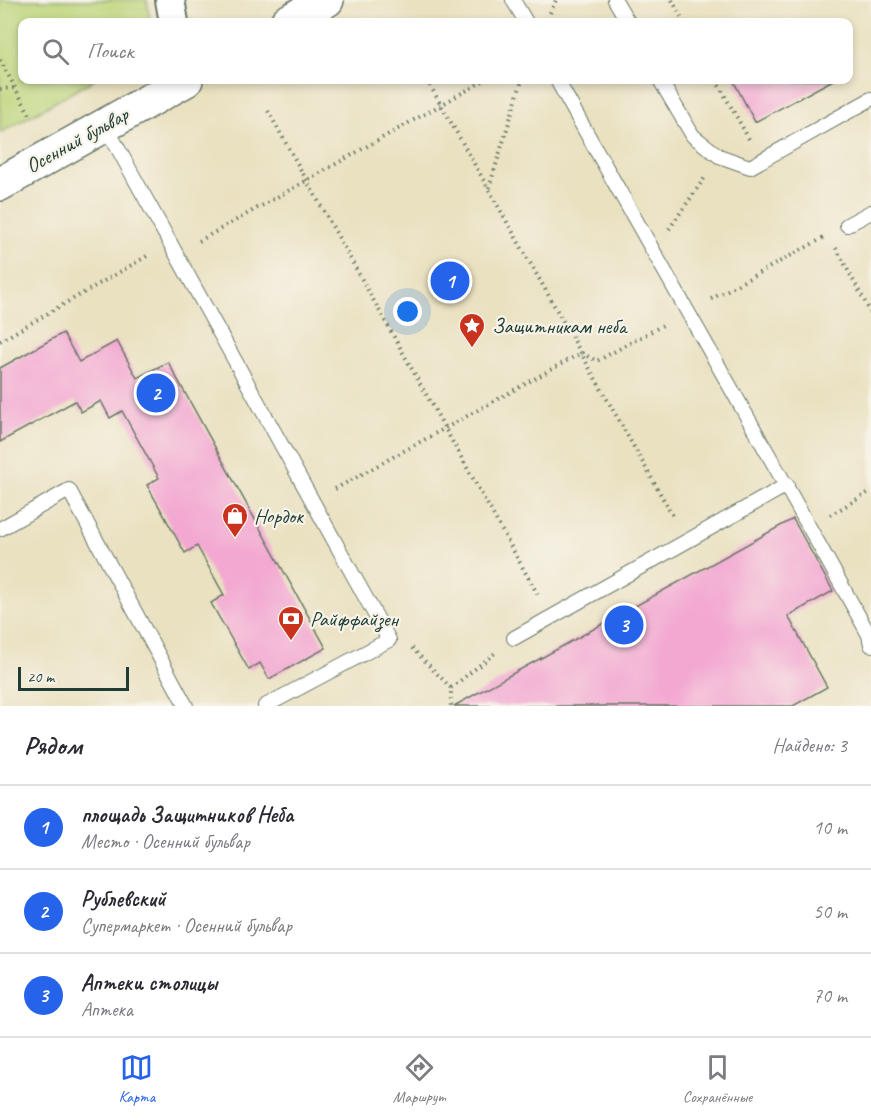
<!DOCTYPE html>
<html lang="ru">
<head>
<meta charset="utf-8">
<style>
	body { margin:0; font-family:Caveat,sans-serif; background:#f7f7f7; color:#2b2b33 }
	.scale { position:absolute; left:18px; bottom:15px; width:111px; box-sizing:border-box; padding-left:6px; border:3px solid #1f3d34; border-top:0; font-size:16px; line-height:21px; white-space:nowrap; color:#1f3d34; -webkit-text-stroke:4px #f7f3e8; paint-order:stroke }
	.you { position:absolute; left:408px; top:312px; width:21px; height:21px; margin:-15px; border:4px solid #fff; border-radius:50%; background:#1a73e8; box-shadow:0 0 0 9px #1a73e833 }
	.badge { display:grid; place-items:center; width:39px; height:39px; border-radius:50%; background:#2563eb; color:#fff; font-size:20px; font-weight:700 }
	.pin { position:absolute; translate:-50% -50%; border:3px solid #fff; box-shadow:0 2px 6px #0006 }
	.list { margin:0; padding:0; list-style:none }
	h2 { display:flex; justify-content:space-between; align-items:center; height:78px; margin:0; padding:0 24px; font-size:26px }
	h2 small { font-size:20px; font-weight:400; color:#7c7c81 }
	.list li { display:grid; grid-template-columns:39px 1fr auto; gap:18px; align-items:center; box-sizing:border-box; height:84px; padding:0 24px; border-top:2px solid #e1e1e2 }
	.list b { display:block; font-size:22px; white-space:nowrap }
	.list p { margin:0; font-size:20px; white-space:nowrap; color:#7c7c81 }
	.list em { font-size:20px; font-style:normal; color:#7c7c81 }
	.icon { flex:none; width:33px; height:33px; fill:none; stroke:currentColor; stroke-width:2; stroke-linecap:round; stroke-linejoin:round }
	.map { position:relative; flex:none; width:871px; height:706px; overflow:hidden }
	.search { position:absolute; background:#fff; box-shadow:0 3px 9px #0003; left:18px; right:18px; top:18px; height:66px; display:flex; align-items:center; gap:15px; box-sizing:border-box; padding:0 21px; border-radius:12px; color:#7c7c81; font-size:22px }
	.sheet { height:330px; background:#fff }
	nav { display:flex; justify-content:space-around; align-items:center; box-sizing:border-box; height:84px; border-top:2px solid #e1e1e2; background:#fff; font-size:16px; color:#7c7c81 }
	nav a { display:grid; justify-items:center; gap:3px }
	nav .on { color:#2563eb }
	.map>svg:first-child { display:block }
</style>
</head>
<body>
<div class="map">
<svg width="871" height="706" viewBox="0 0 871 706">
	<rect width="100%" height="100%" fill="#f7f3e8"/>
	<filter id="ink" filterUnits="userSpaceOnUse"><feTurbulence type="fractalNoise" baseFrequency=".0167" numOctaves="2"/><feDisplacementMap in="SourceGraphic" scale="12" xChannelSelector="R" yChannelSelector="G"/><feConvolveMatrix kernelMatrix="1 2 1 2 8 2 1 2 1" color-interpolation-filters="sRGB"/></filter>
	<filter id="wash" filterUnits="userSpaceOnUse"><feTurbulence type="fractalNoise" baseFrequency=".008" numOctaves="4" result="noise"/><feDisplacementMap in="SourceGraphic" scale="24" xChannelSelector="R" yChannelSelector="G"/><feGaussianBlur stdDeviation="1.35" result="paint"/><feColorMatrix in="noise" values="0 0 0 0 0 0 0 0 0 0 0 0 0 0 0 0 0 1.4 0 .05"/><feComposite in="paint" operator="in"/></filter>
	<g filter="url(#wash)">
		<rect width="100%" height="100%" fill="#eae1c1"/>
		<polygon fill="#bdd57a" stroke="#6e8957" stroke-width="1.5" points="0,0 147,0 150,22 22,22 22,80 94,80 0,133"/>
		<g id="blocks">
			<g fill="#f3a8d1">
				<polygon points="733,80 833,80 755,122"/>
				<polygon points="63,333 79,362 117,341 137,378 168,362 326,648 269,679 260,663 249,670 211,603 224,595 197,546 185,553 147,485 159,478 122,411 110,418 101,401 81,412 75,401 0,442 0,368"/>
				<polygon points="793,519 833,591 788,616 827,687 793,706 454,706"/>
			</g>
		</g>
	</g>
	<g filter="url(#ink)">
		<use href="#blocks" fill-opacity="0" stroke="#667665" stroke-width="1.5"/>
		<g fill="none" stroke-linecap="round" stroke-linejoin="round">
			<defs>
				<g id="service">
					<polyline points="513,0 526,22"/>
					<polyline points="615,0 628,22"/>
					<path d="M557,80c103,185 210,369 312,555l2,10"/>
					<polyline points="660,80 693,136 719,156 750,167 871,99"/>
					<polyline points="105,125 389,640 265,706"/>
					<polyline points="847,225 871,212"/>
					<polyline points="0,529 69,490 186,706"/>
					<polyline points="514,638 787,485"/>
				</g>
				<polyline id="minor" points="170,0 174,22"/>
				<g id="tertiary">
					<polyline points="287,22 327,0"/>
					<polyline points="0,184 186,80"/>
				</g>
			</defs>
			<use href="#service" stroke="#667665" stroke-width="16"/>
			<use href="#minor" stroke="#667665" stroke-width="32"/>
			<use href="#tertiary" stroke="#667665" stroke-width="36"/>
			<g stroke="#667665" stroke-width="4" stroke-dasharray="1.5 4.5" stroke-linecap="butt">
				<polyline points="672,0 684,22"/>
				<polyline points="550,13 556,0"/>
				<polyline points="0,60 30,115"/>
				<polyline points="427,80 674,518"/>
				<polyline points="716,80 749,139"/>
				<polyline points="0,89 15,88"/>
				<polyline points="268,111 538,595"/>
				<polyline points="489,188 522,80"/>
				<polyline points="669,229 706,176"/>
				<polyline points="199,241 485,80"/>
				<polyline points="836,248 871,313"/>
				<polyline points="711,299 825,237"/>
				<polyline points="0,341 149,255"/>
				<polyline points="335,489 581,353 597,361 665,324"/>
				<polyline points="830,515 871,491"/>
				<polyline points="412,648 451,688 451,706"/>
				<polyline points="451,688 495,653"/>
			</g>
			<use href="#service" stroke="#fff" stroke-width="14"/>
			<use href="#minor" stroke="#fff" stroke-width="28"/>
			<use href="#tertiary" stroke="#fff" stroke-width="33"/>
		</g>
	</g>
	<defs>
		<symbol id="sight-pin" viewBox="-11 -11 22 30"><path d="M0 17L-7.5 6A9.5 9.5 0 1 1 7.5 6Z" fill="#c8321e" stroke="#f7f3e8"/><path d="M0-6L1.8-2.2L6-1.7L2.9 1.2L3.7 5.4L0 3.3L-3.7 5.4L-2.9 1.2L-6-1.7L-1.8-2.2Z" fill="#fff"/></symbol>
		<symbol id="shop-pin" viewBox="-11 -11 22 30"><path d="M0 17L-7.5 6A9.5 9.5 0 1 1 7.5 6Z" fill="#c8321e" stroke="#f7f3e8"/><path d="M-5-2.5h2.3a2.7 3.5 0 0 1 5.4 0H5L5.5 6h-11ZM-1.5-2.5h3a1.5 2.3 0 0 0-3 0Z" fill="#fff"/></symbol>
		<symbol id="bank-pin" viewBox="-11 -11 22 30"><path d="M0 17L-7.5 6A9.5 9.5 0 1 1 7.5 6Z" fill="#c8321e" stroke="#f7f3e8"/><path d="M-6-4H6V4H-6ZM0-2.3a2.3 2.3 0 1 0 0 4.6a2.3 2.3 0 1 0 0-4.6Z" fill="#fff"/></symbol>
	</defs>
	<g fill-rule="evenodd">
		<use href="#sight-pin" x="457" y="311" width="30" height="40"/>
		<use href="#shop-pin" x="220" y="501" width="30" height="40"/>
		<use href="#bank-pin" x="276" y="604" width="30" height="40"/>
	</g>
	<g text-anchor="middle" stroke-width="4.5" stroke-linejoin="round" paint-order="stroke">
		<g font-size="21" fill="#1f3d34" stroke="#f7f3e8">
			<text transform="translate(77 140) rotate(-29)" y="7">Осенний бульвар</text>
		</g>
		<g font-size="21" fill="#1f3d34" stroke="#f7f3e8" text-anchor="start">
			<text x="492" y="333">Защитникам неба</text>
			<text x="254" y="523">Нордок</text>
			<text x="310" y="626">Райффайзен</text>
		</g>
	</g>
</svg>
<div class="scale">20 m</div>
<div class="you"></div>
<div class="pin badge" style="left:450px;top:281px">1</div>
<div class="pin badge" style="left:156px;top:393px">2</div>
<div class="pin badge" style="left:624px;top:625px">3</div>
<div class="search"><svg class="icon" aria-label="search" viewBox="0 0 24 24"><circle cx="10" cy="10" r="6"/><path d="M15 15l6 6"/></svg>Поиск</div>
</div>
<section class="sheet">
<h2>Рядом<small>Найдено: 3</small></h2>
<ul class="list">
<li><span class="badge">1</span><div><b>площадь Защитников Неба</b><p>Место · Осенний бульвар</p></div><em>10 m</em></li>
<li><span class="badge">2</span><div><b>Рублевский</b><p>Супермаркет · Осенний бульвар</p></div><em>50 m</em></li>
<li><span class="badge">3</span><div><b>Аптеки столицы</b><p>Аптека</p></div><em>70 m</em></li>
</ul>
</section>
<nav>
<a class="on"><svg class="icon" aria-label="map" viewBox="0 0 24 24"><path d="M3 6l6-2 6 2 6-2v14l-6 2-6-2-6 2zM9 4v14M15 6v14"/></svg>Карта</a>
<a><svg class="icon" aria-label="directions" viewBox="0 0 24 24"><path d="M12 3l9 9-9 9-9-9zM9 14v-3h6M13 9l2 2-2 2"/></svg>Маршрут</a>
<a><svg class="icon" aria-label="saved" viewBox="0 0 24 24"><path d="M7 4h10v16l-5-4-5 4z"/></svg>Сохранённые</a>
</nav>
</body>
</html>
